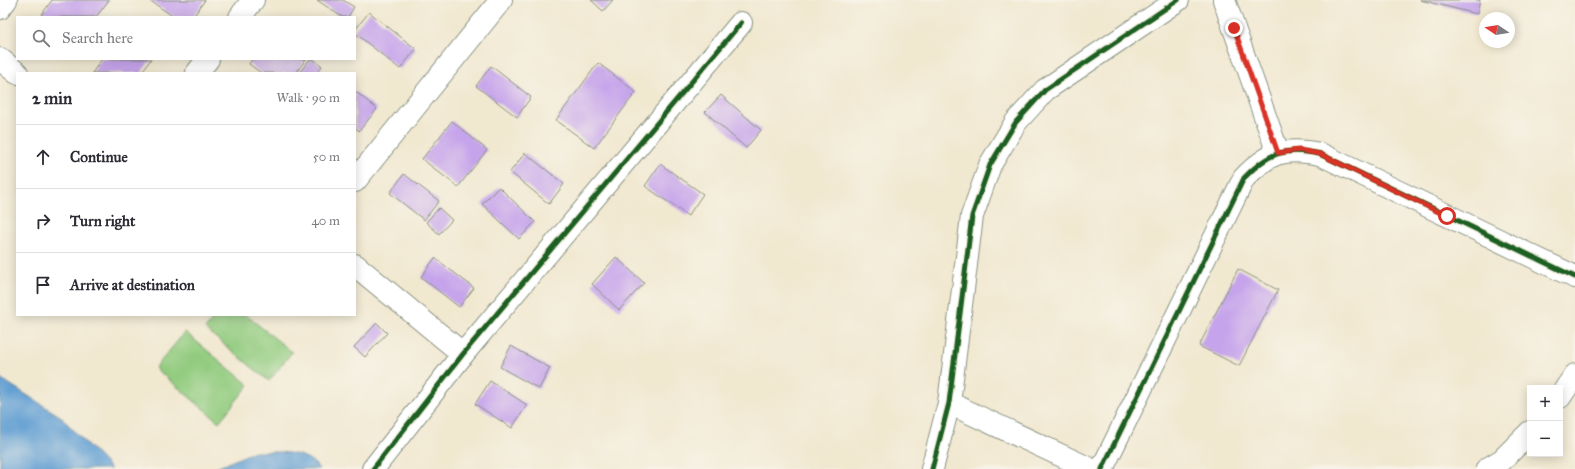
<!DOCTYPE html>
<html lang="en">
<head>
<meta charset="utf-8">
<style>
	body { margin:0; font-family:"IM FELL Great Primer",serif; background:#f2f2f3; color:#2b2b33 }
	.controls { position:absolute; right:12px; bottom:12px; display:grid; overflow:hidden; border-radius:0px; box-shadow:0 2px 10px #0003 }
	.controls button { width:36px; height:36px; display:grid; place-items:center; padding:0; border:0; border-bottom:1px solid #e1e1e2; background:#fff; color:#2b2b33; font:20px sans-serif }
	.compass { position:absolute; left:1479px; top:12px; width:36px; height:36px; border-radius:50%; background:#fff; box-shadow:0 2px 10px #0003; rotate:282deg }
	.stop { position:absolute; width:12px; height:12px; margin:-9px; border:3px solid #d93025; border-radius:50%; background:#fff }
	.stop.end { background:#d93025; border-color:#fff; box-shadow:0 1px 4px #0008 }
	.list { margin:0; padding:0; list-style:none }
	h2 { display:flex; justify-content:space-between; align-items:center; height:52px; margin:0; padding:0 16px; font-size:17px }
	h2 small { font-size:13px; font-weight:400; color:#7c7c81 }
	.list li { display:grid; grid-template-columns:26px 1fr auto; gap:12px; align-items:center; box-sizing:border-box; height:64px; padding:0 16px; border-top:1px solid #e1e1e2 }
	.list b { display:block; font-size:15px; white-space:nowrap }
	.list em { font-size:13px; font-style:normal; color:#7c7c81 }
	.icon { flex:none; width:22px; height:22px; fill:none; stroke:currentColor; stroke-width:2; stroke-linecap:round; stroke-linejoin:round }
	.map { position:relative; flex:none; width:1575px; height:469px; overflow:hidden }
	.search { position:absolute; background:#fff; box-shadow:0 2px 10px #0003; left:16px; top:16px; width:340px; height:44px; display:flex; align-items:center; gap:10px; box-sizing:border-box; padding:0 14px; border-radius:0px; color:#7c7c81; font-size:15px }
	.panel { position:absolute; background:#fff; box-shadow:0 2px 10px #0003; left:16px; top:72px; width:340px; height:244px; border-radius:0px }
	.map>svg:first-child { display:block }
</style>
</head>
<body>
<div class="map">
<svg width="1575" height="469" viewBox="0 0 1575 469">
	<rect width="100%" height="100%" fill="#f7f3e8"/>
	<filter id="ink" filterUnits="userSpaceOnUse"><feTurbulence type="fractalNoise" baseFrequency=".025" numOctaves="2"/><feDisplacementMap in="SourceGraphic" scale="8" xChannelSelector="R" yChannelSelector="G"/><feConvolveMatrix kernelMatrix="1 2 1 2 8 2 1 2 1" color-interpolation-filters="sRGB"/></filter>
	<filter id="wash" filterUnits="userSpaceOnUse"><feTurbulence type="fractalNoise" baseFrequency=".012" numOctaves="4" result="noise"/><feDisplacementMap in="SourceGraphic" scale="16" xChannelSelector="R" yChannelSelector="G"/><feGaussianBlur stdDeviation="0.9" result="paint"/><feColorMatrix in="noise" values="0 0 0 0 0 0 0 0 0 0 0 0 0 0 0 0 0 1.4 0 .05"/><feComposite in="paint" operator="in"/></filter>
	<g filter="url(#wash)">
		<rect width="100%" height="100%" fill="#f1e8d0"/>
		<g fill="#93cc80" stroke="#59845a">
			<polygon points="216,315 246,315 292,352 269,381 205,329"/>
			<polygon points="185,332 249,385 219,422 155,368"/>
		</g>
		<g fill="#629fd3" stroke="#406e84">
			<polygon points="0,378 60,416 111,469 0,469"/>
			<path d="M253,452c21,0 54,-3 66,17h-105z"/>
		</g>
		<g id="blocks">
			<g fill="#c6a4eb">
				<polygon points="52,0 109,0 96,17 40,17"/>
				<polygon points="149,0 205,0 193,17 174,17"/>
				<polygon points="317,0 343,0 354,7 348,17 342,17"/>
				<polygon points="591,0 613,0 603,11"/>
				<polygon points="1420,0 1480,0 1477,14"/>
				<polygon points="369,12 416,49 400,69 355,33 355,30"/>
				<polygon points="102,59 151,59 141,73 92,73"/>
				<polygon points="252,59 306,59 296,73 261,73 249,64"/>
				<polygon points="310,59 313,59 322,66 317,73 299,73"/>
				<polygon points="598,63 636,92 594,148 556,120"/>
				<polygon points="491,66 531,97 517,117 476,86"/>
				<polygon points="355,91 377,109 359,131 355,127"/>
				<polygon points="721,95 761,130 746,148 705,112"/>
				<polygon points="452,121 487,150 458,187 422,159"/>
				<polygon points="525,153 564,184 549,204 510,172"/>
				<polygon points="660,164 703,194 688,216 645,186"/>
				<polygon points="404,174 439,201 424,220 390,193"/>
				<polygon points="499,187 535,222 519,239 482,204"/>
				<polygon points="439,208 452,220 439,234 426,222"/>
				<polygon points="616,257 644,283 619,310 592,284"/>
				<polygon points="435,258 474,288 459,307 421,277"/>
				<polygon points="1238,269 1278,290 1239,366 1199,346"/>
				<polygon points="377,323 387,333 365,357 354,347"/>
				<polygon points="511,346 550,368 539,389 500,367"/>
				<polygon points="490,381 527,405 512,428 475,404"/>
			</g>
		</g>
	</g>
	<g filter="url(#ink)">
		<use href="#blocks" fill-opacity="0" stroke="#889282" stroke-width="1"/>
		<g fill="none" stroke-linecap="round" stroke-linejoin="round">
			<defs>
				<g id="minor">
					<polyline points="1224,0 1278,153"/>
					<polyline points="0,8 6,0"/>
					<polyline points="240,17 253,0"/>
					<polyline points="0,59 17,73"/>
					<polyline points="197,73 208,59"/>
					<polyline points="355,181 501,0"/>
					<polyline points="355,265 463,354"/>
					<polyline points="1560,397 1575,375"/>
					<polyline points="949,403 1090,469"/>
					<polyline points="373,469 463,354 741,23"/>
					<polyline points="932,469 949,403 972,216 990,165 1016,122 1045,90 1178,0"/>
					<path d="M1102,469l142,-291c25,-26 40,-31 76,-24l255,123"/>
					<polyline points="1487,469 1502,460 1530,432"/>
				</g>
			</defs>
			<use href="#minor" stroke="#889282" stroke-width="24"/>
			<use href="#minor" stroke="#fff" stroke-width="22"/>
			<defs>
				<g id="cycleway">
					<polyline points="373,469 463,354 741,23"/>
					<polyline points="932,469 949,403 972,216 990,165 1016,122 1045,90 1178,0"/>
					<path d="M1102,469l142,-291c25,-26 40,-31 76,-24l255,123"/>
				</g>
			</defs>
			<use href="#cycleway" stroke="#f7f3e8" stroke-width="8"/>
			<use href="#cycleway" stroke="#1b5e20" stroke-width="5"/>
		</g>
	</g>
	<g fill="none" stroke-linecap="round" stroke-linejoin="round" filter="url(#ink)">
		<polyline stroke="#d93025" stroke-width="5" points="1234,28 1278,153 1299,150 1320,154 1447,216"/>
	</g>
</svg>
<div class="controls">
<button>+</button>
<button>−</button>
</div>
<svg class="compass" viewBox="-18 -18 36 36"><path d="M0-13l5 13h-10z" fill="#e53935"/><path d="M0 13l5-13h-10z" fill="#7c7c81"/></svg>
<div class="stop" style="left:1447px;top:216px"></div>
<div class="stop end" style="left:1234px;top:28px"></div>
<div class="search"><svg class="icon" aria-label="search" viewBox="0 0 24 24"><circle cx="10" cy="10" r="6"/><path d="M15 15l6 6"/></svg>Search here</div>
<section class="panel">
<h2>2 min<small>Walk · 90 m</small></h2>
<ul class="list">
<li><svg class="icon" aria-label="ahead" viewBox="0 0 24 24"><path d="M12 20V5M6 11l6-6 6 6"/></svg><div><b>Continue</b></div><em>50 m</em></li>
<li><svg class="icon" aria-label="right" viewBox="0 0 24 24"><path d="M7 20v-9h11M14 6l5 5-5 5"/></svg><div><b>Turn right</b></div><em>40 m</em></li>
<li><svg class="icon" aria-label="arrive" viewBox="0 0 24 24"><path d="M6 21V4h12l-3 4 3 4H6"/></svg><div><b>Arrive at destination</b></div></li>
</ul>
</section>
</div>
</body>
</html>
